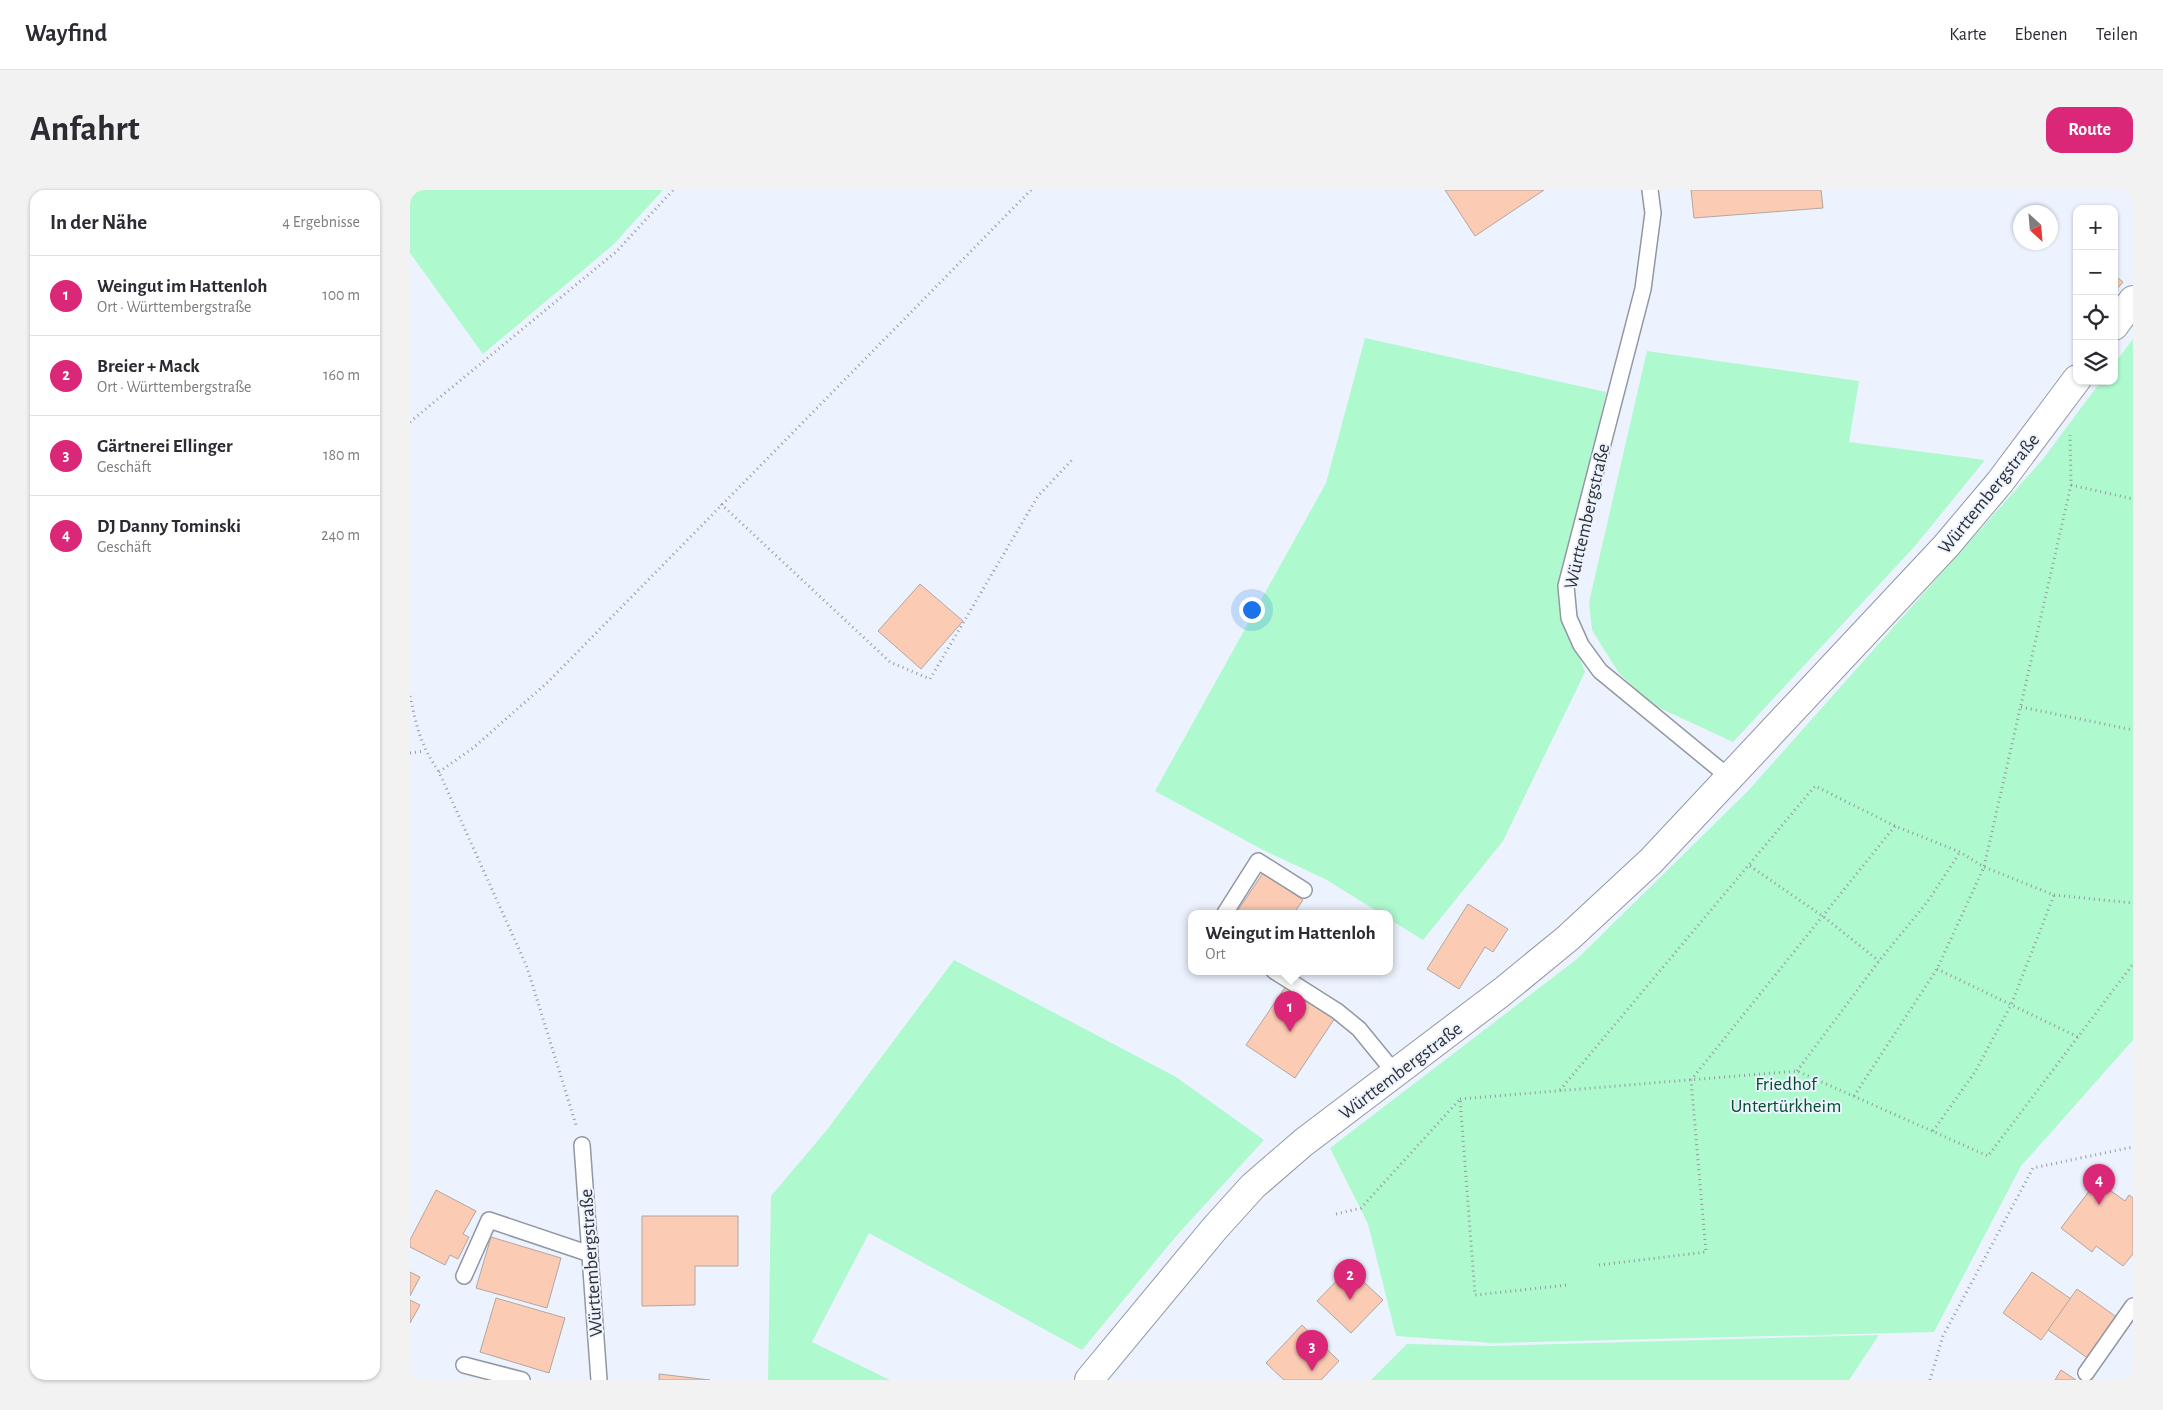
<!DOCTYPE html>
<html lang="de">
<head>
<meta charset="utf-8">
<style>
	body { margin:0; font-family:"Alegreya Sans",sans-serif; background:#f2f2f3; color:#2b2b33 }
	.controls { position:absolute; right:15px; top:15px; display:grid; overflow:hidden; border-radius:10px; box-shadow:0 1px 4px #0004 }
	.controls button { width:45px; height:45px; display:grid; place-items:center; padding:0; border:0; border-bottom:1px solid #e1e1e2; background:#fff; color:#2b2b33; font:25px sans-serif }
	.compass { position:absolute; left:1603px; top:15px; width:45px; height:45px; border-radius:50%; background:#fff; box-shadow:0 1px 4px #0004; rotate:154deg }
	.you { position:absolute; left:841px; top:419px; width:18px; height:18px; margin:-12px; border:4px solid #fff; border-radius:50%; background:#1a73e8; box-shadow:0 0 0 8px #1a73e833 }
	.badge { display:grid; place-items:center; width:32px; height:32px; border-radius:50%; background:#db2777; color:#fff; font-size:16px; font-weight:700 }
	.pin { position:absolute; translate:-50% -41px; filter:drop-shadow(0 1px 2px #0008) }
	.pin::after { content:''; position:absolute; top:26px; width:18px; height:15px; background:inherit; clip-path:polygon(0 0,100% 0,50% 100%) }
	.popup { position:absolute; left:778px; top:720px; width:205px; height:65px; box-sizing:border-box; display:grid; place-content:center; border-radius:10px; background:#fff; filter:drop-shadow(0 1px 4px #0005); font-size:16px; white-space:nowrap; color:#7c7c81 }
	.popup b { font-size:19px; color:#2b2b33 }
	.popup::after { content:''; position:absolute; left:50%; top:100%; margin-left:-10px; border:10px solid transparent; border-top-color:#fff }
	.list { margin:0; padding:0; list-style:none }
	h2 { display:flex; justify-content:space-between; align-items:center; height:65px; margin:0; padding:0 20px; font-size:21px }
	h2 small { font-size:16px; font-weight:400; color:#7c7c81 }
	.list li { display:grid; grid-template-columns:32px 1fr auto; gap:15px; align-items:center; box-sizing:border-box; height:80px; padding:0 20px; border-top:1px solid #e1e1e2 }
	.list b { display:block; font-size:19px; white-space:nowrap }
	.list p { margin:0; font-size:16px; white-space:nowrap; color:#7c7c81 }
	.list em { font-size:16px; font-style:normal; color:#7c7c81 }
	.icon { flex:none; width:28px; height:28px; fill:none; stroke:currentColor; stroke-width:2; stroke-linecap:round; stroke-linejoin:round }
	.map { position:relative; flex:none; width:1723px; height:1190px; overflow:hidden; border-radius:15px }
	header { display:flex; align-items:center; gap:30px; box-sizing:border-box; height:70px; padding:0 25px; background:#fff; border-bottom:1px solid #e1e1e2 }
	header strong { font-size:24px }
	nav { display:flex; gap:28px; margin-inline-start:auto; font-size:18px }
	.intro { display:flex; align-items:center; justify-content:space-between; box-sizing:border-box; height:120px; padding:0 30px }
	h1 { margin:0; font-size:35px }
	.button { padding:12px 22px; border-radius:15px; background:#db2777; color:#fff; font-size:18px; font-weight:700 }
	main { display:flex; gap:30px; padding:0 30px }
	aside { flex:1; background:#fff; border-radius:15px; box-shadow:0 1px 4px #0004 }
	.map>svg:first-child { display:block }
</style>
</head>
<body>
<header>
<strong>Wayfind</strong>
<nav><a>Karte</a><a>Ebenen</a><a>Teilen</a></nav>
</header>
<div class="intro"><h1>Anfahrt</h1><a class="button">Route</a></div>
<main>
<aside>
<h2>In der Nähe<small>4 Ergebnisse</small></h2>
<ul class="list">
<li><span class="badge">1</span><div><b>Weingut im Hattenloh</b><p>Ort · Württembergstraße</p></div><em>100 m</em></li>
<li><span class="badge">2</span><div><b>Breier + Mack</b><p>Ort · Württembergstraße</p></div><em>160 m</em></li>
<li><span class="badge">3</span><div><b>Gärtnerei Ellinger</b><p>Geschäft</p></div><em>180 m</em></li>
<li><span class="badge">4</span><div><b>DJ Danny Tominski</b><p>Geschäft</p></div><em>240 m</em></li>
</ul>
</aside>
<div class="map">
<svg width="1723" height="1190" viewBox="0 0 1723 1190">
	<rect width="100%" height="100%" fill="#ecf3fe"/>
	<g fill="#aff9cf">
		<polygon points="0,0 253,0 203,55 73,164 0,63"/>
		<polygon points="955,148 1196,202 1152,418 1175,482 1093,651 1013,750 979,729 979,723 970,723 915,689 851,659 745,601 916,293"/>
		<polygon points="1723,149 1723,850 1611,976 1524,1142 1083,1153 986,1146 958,1034 920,958 1167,769 1337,602 1633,269 1691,191 1704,191 1704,174"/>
		<polygon points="1237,161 1449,191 1439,252 1575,270 1505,356 1323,552 1241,514 1208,482 1182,440 1179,412"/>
		<polygon points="544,770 766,887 854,950 768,1044 672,1160 459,1043 402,1152 480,1190 358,1190 361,1006 416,941"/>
		<polygon points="1469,1145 1439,1190 961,1190 997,1154 1082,1156"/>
	</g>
	<g fill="#fccbb3" stroke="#b2a6a1">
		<polygon points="1035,0 1134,0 1065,46"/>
		<polygon points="1281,0 1411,0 1413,18 1284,28"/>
		<polygon points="1704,85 1713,92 1704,102"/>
		<polygon points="510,394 553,431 511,479 468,441"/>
		<polygon points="853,683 893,710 884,723 826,723"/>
		<polygon points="1058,714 1098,739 1083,762 1075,757 1049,799 1017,779"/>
		<polygon points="876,796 925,828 885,888 836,855"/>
		<polygon points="1687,991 1715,1011 1719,1005 1723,1008 1723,1064 1713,1076 1686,1056 1682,1062 1651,1038"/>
		<polygon points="26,1000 66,1021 53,1044 59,1047 48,1069 40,1065 35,1075 0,1057 0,1050"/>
		<polygon points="232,1026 328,1026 328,1076 285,1076 285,1115 232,1116"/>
		<polygon points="81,1047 151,1068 137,1118 66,1098"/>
		<polygon points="939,1078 973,1110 941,1143 907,1111"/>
		<polygon points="0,1082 10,1087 0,1106"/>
		<polygon points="1622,1082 1661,1109 1631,1150 1593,1123"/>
		<polygon points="1667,1099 1708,1128 1679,1169 1638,1140"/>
		<polygon points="86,1108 155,1128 139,1183 70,1162"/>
		<polygon points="0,1110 10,1115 0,1133"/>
		<polygon points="892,1135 929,1171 911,1190 874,1190 856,1173"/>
		<polygon points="1651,1180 1666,1190 1645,1190"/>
		<polygon points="249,1184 300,1190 249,1190"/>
	</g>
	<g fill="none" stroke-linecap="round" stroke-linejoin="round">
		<defs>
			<g id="service">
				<polyline points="1240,0 1243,23 1233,99 1156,396 1159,428 1171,455 1190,481 1320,588"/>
				<polyline points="815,723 848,671 894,700"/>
				<polyline points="864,781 927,821 949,839 985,883"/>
				<polyline points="172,955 189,1190"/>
				<polyline points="54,1086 79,1030 180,1064"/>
				<polyline points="54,1175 112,1190"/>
				<polyline points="1676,1183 1723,1116"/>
			</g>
			<g id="tertiary">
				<polyline points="1704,136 1723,110"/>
				<polyline points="679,1190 805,1038 843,996 894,952 1092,802 1158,748 1241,671 1536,356 1590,292 1667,189"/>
			</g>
		</defs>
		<use href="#service" stroke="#9298a2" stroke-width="18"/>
		<use href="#tertiary" stroke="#9298a2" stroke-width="30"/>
		<g stroke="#9599a1" stroke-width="3" stroke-dasharray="1 4" stroke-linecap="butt">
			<polyline points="0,232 207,61 263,0"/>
			<polyline points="1661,295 1723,309"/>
			<polyline points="311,314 480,472 520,489 628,306 662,270"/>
			<path d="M0,506c7,32 10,48 29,76l88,195 49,158"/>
			<polyline points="1611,517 1723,540"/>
			<polyline points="0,563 14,561"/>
			<polyline points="29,582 63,558 138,492 621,0"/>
			<polyline points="1340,676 1414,727 1469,771"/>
			<polyline points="1527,779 1668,847"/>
			<polyline points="1387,881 1469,771 1518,711 1550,662"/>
			<polyline points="1150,900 1405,596 1485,636 1550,662 1574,677 1644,705 1723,713"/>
			<polyline points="1444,906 1527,779 1574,677 1661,295 1660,245"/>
			<polyline points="1050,909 1387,881 1578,966 1723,774"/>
			<polyline points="1523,941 1565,882 1601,815 1644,705"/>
			<polyline points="926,1024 951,1018 1050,909 1065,1105 1158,1095"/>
			<polyline points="1189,1075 1296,1062 1281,890 1485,636"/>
			<polyline points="1520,1190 1533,1146 1623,978 1723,957"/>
		</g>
		<use href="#service" stroke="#fff" stroke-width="15"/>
		<use href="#tertiary" stroke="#fff" stroke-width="28"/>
	</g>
	<g text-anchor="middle" stroke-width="4" stroke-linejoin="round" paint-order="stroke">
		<g font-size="19" fill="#2e3034" stroke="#ecf3fe">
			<text transform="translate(1578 303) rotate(-51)" y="7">Württembergstraße</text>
			<text transform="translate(1176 326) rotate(-77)" y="7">Württembergstraße</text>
			<text transform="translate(990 880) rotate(-37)" y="7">Württembergstraße</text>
			<text transform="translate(180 1073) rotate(-94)" y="7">Württembergstraße</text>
		</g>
		<g font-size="19" fill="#074e30" stroke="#ecf3fe">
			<text x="1376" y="900">Friedhof<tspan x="1376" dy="22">Untertürkheim</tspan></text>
		</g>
	</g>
</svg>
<div class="controls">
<button>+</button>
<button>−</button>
<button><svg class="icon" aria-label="locate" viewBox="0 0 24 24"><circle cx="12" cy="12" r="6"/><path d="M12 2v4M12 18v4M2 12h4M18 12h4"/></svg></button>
<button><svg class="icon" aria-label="layers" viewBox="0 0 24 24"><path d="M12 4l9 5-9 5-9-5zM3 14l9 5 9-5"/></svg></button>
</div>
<svg class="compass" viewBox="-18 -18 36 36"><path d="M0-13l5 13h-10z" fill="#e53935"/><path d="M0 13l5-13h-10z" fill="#7c7c81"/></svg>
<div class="you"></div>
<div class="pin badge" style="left:880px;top:842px">1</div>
<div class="popup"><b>Weingut im Hattenloh</b>Ort</div>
<div class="pin badge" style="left:940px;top:1110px">2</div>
<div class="pin badge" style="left:902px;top:1181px">3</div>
<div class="pin badge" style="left:1689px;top:1015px">4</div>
</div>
</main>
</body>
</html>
